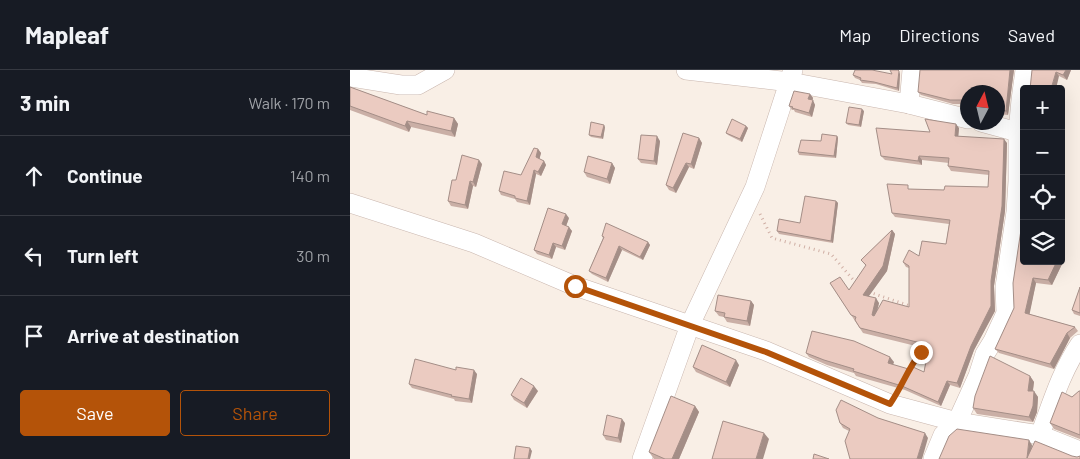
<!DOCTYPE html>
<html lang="en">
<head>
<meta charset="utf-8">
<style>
	body { margin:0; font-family:Barlow,sans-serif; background:#20242c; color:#f1f3f6 }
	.controls { position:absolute; right:15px; top:15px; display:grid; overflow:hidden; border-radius:5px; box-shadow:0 5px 20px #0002 }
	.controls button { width:45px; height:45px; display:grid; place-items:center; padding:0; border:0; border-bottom:1px solid #363941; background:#171b24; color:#f1f3f6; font:25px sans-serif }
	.compass { position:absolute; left:610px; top:15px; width:45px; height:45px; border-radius:50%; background:#171b24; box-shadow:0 5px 20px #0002; rotate:7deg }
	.stop { position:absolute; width:15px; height:15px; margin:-11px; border:4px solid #b45309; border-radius:50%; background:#fff }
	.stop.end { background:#b45309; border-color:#fff; box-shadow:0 1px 5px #0008 }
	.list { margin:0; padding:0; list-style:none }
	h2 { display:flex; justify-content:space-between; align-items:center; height:65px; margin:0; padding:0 20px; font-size:21px }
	h2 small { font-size:16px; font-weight:400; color:#9ea1a6 }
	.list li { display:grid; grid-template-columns:32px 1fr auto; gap:15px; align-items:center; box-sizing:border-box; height:80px; padding:0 20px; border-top:1px solid #363941 }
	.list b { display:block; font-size:19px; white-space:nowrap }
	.list em { font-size:16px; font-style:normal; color:#9ea1a6 }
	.actions { display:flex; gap:10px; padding:15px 20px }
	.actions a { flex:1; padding:11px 0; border:1px solid #b45309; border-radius:5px; text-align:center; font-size:18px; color:#b45309 }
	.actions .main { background:#b45309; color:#fff }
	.icon { flex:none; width:28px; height:28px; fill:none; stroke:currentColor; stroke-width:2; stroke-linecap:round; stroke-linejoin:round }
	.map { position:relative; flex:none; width:730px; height:389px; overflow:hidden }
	header { display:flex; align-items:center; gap:30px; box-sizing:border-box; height:70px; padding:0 25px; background:#171b24; border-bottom:1px solid #363941 }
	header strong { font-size:24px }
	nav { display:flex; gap:28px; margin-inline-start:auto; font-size:18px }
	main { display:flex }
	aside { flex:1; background:#171b24 }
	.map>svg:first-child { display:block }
</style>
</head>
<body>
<header>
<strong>Mapleaf</strong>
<nav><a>Map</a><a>Directions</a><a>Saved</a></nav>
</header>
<main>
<aside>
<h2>3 min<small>Walk · 170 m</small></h2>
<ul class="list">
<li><svg class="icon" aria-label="ahead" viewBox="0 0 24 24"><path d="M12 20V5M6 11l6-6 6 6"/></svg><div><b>Continue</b></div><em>140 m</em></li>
<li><svg class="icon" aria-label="left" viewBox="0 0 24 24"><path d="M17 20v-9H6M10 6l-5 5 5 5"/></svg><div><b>Turn left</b></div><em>30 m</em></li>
<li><svg class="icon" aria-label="arrive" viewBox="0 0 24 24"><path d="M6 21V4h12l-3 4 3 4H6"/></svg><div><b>Arrive at destination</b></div></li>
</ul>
<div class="actions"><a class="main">Save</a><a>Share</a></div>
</aside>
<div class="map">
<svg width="730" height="389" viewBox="0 0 730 389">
	<rect width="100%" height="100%" fill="#f9efe6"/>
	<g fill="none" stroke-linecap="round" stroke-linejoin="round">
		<defs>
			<g id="minor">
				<polyline points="336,0 440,12 559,34 618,49"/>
				<polyline points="0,7 51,15 68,15 95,0"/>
				<polyline points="559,34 562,0"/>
				<polyline points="631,52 668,62"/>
				<polyline points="0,133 124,173 225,216 416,281 540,334 607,352 690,365 730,381"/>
				<path d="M690,365c12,-32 21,-63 40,-91"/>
				<polyline points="292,389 340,255 405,117 443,0"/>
				<polyline points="583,389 593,365 607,352 628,306 635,284 643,271 656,243 655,217 666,142 668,111 668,62 671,30 675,0"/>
			</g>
		</defs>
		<use href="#minor" stroke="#c9b6ae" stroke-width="20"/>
		<g stroke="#d0afa5" stroke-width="3" stroke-dasharray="1 4" stroke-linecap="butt">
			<polyline points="410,144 422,168 481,184 506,213"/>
			<polyline points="519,222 563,237"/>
			<polyline points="558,301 575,276"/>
		</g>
		<use href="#minor" stroke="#fff" stroke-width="19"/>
	</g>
	<g fill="#caafa6">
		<polygon points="664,0 658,45 648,44 648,22 618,22 618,34 603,34 571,25 568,22"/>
		<polygon points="682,0 721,0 717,10 709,6"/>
		<polygon points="542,4 550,4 549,21 526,14 512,13 510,10 505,8 503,5"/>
		<polygon points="0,17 77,45 104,48 108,54 105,67 61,57 59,62 0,40"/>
		<polygon points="460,24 463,28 462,30 465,35 462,47 445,42 444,40 442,40 439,36"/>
		<polygon points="514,41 511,57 498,55 496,53"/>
		<polygon points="396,56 398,58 392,72 378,65 376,63"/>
		<polygon points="255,57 253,69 241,67 239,65"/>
		<polygon points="609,58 608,66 657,73 655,141 644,216 645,241 624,280 610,318 600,315 591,336 555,320 506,306 504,303 477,295 459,287 456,283 544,292 543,295 562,300 574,302 578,279 513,263 480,213 499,220 516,196 511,190 542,160 545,164 537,201 518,227 529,233 527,241 559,237 559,198 556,197 553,192 596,174 599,154 545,147 542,143 561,119 594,120 638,117 639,105 601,101 598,96 599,93 572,90 572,95 535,90 531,86 580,62"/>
		<polygon points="487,66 488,68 486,88 449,85 448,82 471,71"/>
		<polygon points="349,68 352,73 344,99 339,97 326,123 319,120 316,115"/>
		<polygon points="310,71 307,95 291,93 288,89"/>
		<polygon points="188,79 191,83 189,89 194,91 196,95 191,106 186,104 180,135 167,132 165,129 151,125 149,121 171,105"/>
		<polygon points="262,93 265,98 260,114 237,107 234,102"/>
		<polygon points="132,94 126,117 123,116 118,139 101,136 98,131 106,110"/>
		<polygon points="486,131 488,133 483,173 429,164 427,161 450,153"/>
		<polygon points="219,148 216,156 222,161 215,180 206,177 202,189 187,184 184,180"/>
		<polygon points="252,166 298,172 300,175 293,190 272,180 258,212 242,204 239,201 253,168"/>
		<polygon points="674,191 713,192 702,215 686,213 679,244 725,257 728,261 720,268 704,299 649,283 645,279 664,238"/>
		<polygon points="730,217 730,246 724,244 722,240"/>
		<polygon points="401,231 404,235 400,256 377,252 374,247 369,246 365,241"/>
		<polygon points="389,295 380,317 346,302 343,297"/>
		<polygon points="106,300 127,304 122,333 105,331 104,329 62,318 59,314"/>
		<polygon points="680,306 684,312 683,321 688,327 687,342 683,352 627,344 623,338"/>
		<polygon points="188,321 177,338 164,330 161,325"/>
		<polygon points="730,321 730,369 704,359 700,353 722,327"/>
		<polygon points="345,336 349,342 329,389 304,389 299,382"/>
		<polygon points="528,348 578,368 499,361 493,358 490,353"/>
		<polygon points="275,353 271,373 256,370 253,365"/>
	</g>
	<g fill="#a48e87">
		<polygon points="660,0 664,0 658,45 656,41"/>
		<polygon points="716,0 721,0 717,10 713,5"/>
		<polygon points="549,1 550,4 549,21 547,18"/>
		<polygon points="706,2 709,6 706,19 701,19"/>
		<polygon points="460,24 463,28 461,33 458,29"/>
		<polygon points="463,30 465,35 462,47 459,43"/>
		<polygon points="512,39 514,41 511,57 509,55"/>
		<polygon points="104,48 108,54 105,67 101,61"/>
		<polygon points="57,51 61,57 59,62 55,56"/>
		<polygon points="606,54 609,58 608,70 605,66"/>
		<polygon points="254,55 255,57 253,69 251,67"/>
		<polygon points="396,56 398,58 392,72 390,69"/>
		<polygon points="307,66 310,71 307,95 304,91"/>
		<polygon points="487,66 488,68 486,88 484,86"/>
		<polygon points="349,68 352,73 344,99 341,94"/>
		<polygon points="654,69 657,73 655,141 644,216 645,241 624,280 610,318 607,313 641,211"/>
		<polygon points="188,79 191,83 189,91 186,87"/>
		<polygon points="569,86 572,90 572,95 568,91"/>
		<polygon points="129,90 132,94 126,117 123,112"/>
		<polygon points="194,91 196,95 191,106 188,102"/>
		<polygon points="262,93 265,98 260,114 257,109"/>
		<polygon points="336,93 339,97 326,123 323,118"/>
		<polygon points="184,100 186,104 180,135 177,131"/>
		<polygon points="120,111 123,116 118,139 115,135"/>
		<polygon points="486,131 488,133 483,173 481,171"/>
		<polygon points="216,144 219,148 215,159 212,154"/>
		<polygon points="219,157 222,161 215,180 212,176"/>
		<polygon points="542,160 545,164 537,201 516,230 513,225"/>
		<polygon points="298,172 300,175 293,190 290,187"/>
		<polygon points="203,173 206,177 202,189 199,185"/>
		<polygon points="269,176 272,180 258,212 256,208"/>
		<polygon points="711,190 713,192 702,215 698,210 707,191 711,191"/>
		<polygon points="683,208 686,213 679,247 675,243"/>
		<polygon points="526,228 529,233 525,250 522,245"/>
		<polygon points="401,231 404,235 400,256 397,251"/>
		<polygon points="717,263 720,268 704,299 700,294"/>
		<polygon points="540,287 544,292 541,298 538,293"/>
		<polygon points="386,290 389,295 380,317 376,312"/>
		<polygon points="124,300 127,304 122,333 119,329"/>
		<polygon points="680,306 684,312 682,326 678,321"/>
		<polygon points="597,311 600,315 591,336 588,332"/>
		<polygon points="184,316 188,321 177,338 174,333"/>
		<polygon points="684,321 688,327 687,342 683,352 679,347"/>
		<polygon points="345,336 349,342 329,389 322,389"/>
		<polygon points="272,349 275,353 271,373 268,368"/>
		<polygon points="414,363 419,369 413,389 406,389"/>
		<polygon points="575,363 578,368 572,389 567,389"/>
		<polygon points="679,370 682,375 681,389 677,388"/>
		<polygon points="180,378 182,381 180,389 178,389"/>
	</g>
	<g fill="#ebcbc1" stroke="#a48e87">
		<polygon points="505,0 522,0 542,4 540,0 548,0 549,1 547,18 524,12 510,10 511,8 503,5"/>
		<polygon points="570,0 660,0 656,41 648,40 648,22 618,22 618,30 600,30 568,22"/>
		<polygon points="682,0 716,0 713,5 706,2 701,19 680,19"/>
		<polygon points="0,17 77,45 77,41 104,48 101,61 57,51 55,56 0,36"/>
		<polygon points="444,21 460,24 458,29 463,30 459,43 442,38 443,37 439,36"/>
		<polygon points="499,37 512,39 509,55 496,53"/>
		<polygon points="382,49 396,56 390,69 376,63"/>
		<polygon points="575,49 606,54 605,66 654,69 652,136 641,211 641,236 621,276 607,313 597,311 588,332 552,316 503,301 504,299 474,290 456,283 462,261 504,271 540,287 538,293 562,300 563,297 574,302 579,275 510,258 505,250 506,247 501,245 480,213 490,207 499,220 516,195 511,190 542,160 533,196 513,225 526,228 522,245 524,246 533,230 559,237 559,196 553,192 559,180 569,186 572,171 596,174 600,150 542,143 537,114 558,115 558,119 594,120 595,116 638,117 639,101 598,96 599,88 569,86 568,91 531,86 526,58 580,62"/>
		<polygon points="241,52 254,55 251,67 239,65"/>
		<polygon points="333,63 349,68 341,94 336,93 323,118 316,115"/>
		<polygon points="472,64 487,66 484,86 448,82 451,70 471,71"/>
		<polygon points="291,65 307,66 304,91 288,89"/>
		<polygon points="184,78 188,79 186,87 194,91 188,102 184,100 177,131 165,128 165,126 149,121 154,101 171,105"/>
		<polygon points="112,85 129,90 123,112 120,111 115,135 98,131 102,110 106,110"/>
		<polygon points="238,86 262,93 257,109 234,102"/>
		<polygon points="455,126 486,131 481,171 427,161 429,149 450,153"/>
		<polygon points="198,138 216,144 212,154 219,157 212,176 203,173 199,185 184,180"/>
		<polygon points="674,140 674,191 707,191 698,210 683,208 675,243 725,257 717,263 700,294 645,279 664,238 663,213"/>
		<polygon points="256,153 298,172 290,187 269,176 256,208 239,201 254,167 252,166"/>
		<polygon points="730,217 730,243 722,240"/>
		<polygon points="368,225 401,231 397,251 374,247 375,243 365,241"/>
		<polygon points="352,275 386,290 376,312 343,297"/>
		<polygon points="640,286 680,306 678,321 684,321 683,336 679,347 623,338 625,326"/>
		<polygon points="65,289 106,300 106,297 124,300 119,329 101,326 102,325 59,314"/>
		<polygon points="171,308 184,316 174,333 161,325"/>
		<polygon points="729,321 730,321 730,365 700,353 712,322 722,327"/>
		<polygon points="321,326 345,336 322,389 315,389 299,382"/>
		<polygon points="491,330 528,348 575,363 567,389 500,389 495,371 500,359 490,353 486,340"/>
		<polygon points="257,345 272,349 268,368 253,365"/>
		<polygon points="373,351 414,363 406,389 362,389"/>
		<polygon points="607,359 679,370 677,388 685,371 722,386 727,387 730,386 730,389 589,389 599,366"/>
		<polygon points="166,376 180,378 178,389 164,389"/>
		<polygon points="464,384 479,389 463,389"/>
	</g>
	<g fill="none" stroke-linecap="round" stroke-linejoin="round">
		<path stroke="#b45309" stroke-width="6" d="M225,216l191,66 124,52c12,-17 18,-36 31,-52"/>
	</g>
</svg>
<div class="controls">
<button>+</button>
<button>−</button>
<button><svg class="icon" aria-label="locate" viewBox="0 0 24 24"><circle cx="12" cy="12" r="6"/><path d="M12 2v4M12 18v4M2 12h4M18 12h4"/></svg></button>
<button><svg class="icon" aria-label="layers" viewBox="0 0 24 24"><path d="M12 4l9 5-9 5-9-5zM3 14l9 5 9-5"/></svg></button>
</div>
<svg class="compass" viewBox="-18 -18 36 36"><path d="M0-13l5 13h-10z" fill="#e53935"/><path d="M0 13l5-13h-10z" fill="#9ea1a6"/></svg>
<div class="stop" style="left:225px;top:216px"></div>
<div class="stop end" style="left:571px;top:282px"></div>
</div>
</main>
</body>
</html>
